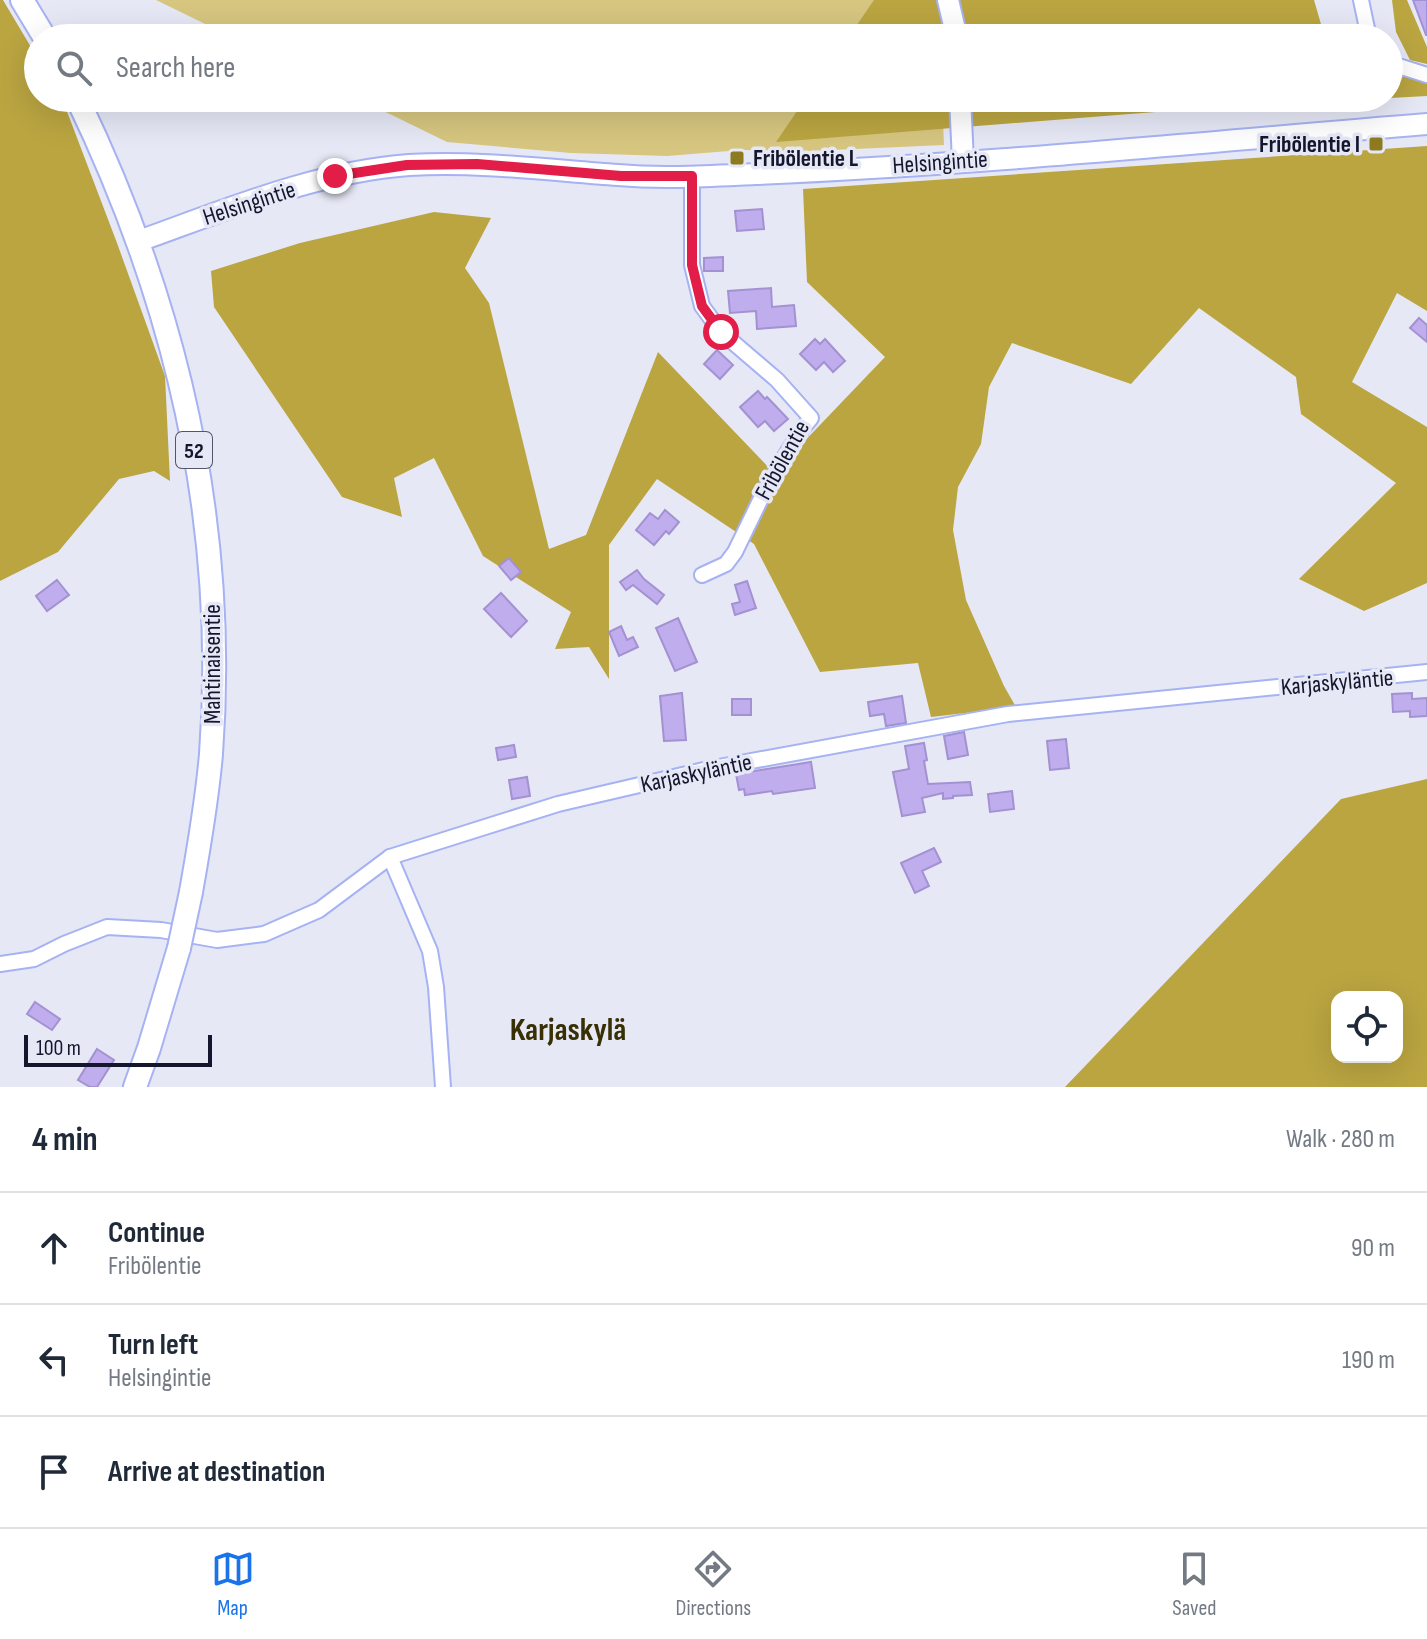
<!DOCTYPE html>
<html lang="en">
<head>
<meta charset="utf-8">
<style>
	body { margin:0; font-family:"Sofia Sans Condensed",sans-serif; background:#f6f6f7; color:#1f2937 }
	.controls { position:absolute; right:24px; bottom:24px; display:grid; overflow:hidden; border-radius:16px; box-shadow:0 8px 32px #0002 }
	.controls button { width:72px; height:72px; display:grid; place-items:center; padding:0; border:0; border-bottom:2px solid #e0e1e3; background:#fff; color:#1f2937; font:40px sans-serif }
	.scale { position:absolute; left:24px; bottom:20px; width:188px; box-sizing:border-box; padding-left:8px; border:4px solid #14162e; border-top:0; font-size:22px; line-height:28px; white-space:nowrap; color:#14162e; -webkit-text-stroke:6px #e6e8f6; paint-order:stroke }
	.stop { position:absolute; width:24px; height:24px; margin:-18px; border:6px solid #e11d48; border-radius:50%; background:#fff }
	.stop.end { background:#e11d48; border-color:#fff; box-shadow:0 2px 8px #0008 }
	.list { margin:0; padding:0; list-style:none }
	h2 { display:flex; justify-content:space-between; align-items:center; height:104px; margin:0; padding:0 32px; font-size:34px }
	h2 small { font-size:26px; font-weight:400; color:#747a83 }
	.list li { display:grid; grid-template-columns:52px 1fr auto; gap:24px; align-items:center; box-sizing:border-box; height:112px; padding:0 32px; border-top:2px solid #e0e1e3 }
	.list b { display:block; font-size:30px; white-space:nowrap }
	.list p { margin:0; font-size:26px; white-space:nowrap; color:#747a83 }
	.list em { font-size:26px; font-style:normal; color:#747a83 }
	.icon { flex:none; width:44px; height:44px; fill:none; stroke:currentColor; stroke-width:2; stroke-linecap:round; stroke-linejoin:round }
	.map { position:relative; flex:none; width:1427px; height:1087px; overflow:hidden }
	.search { position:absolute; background:#fff; box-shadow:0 8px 32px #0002; left:24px; right:24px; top:24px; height:88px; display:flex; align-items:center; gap:20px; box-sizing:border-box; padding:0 28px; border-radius:44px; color:#747a83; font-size:30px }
	.sheet { height:440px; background:#fff }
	nav { display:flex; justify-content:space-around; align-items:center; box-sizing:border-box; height:112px; border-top:2px solid #e0e1e3; background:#fff; font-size:22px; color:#747a83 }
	nav a { display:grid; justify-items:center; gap:4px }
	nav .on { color:#1a73e8 }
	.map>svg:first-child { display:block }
</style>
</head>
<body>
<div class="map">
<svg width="1427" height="1087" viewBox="0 0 1427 1087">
	<rect width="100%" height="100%" fill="#e6e8f6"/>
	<g fill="#d6c680">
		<polygon points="156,0 933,0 940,38 234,38"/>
		<polygon points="357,98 942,98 944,145 810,151 741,150 667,156 571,153 447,142"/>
	</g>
	<g fill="#baa541" fill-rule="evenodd">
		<polygon points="0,0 3,0 38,59 38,98 61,98 63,101 117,243 165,376 170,481 154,471 119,479 58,552 0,581"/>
		<polygon points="874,0 1314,0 1325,38 848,38"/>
		<polygon points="1392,0 1407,0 1427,47 1427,64 1410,60 1396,32"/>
		<polygon points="1389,74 1427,81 1427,96 1206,108 776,142 806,98 1389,98"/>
		<polygon points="1427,146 1427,311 1397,293 1352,382 1427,427 1427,583 1364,611 1299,579 1396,483 1301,414 1296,377 1199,308 1131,384 1012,343 989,387 981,444 958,487 953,530 966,600 1004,686 1016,707 931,717 918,663 820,672 754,544 657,479 609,545 609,679 589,647 555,649 571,612 483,556 434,458 394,478 402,517 342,497 214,307 211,271 300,243 434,212 491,218 465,268 489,303 549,549 586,535 658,352 774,473 885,357 807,282 803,189"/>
		<path d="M1427,779v308h-362l276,-288zM1337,997h60v60h-60z"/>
	</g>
	<g fill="#bfadee" stroke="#a391d1" stroke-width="2">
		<polygon points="1413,0 1427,0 1427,35 1426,35"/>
		<polygon points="762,209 764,229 737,231 735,211"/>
		<polygon points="723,257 723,271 704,271 704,258"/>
		<polygon points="771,288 772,307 794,305 796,326 757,329 756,311 730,313 728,291"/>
		<polygon points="1419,318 1427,325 1427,342 1410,328"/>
		<polygon points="815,339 820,344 825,339 845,361 833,372 824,362 816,370 800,354"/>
		<polygon points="717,350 733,365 720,379 704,364"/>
		<polygon points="758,391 765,399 767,397 788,419 774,431 765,421 758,427 740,407"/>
		<polygon points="665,510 679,522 669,534 666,531 654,545 636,530 650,513 658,519"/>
		<polygon points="509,558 521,572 511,580 499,566"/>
		<polygon points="637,570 644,579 664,595 657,604 633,585 626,590 620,582"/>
		<polygon points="57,580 69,595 47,611 36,596"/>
		<polygon points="747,581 756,608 735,615 732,604 740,602 735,585"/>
		<polygon points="501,593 527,621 511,637 484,609"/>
		<polygon points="678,618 697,662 675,671 656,628"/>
		<polygon points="621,626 627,640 633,637 638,647 619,656 609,632"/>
		<polygon points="682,693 686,740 664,741 660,696"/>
		<polygon points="1412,693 1412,699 1427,698 1427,716 1410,717 1410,711 1393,712 1392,694"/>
		<polygon points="902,696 906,723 886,726 884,714 870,716 868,702"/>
		<rect x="732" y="699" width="19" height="16"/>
		<polygon points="964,732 968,755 948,759 944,736"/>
		<polygon points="1066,739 1069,768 1050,770 1047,741"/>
		<polygon points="924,743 927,760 924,761 928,784 970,782 972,795 953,796 953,798 943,799 943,793 922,798 925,812 902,816 893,772 909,769 905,746"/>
		<polygon points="514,745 516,757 498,760 496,748"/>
		<polygon points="811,762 815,788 773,794 772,791 745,795 744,789 739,790 736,774"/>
		<polygon points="527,777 530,796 512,799 509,780"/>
		<polygon points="1012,791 1014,809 990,812 988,794"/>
		<polygon points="934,848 941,862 922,871 929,886 915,893 901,863"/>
		<polygon points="35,1002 60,1019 52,1030 27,1014"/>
		<polygon points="97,1049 114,1060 97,1087 90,1087 78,1080"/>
	</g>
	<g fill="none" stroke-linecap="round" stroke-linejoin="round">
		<defs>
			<g id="street">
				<polyline points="1361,0 1369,38"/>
				<polyline points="1389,63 1427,75"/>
				<polyline points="692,176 692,265 702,306 721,332 777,380 811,418 802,429 769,482 735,552 726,564 702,575"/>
				<polyline points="390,857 430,951 436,987 443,1087"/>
				<polyline points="0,964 34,959 64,944 107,927 161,930 217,940 264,934 319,910 390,857 558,804 708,769 1008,714 1427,672"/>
			</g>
			<g id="secondary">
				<polyline points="948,0 957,38"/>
				<polyline points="960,98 963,161"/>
				<path d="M139,241c87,-31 176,-69 270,-76 70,-4 139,5 209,10 45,4 92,1 137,-1 224,-9 448,-32 672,-50"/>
			</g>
			<g id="primary">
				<polyline points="22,0 45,38"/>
				<path d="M77,98c100,207 151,426 134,656 -4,47 -12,93 -20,138"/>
				<polyline points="135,1087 149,1048 179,948"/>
			</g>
		</defs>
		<use href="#street" stroke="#a7b2f3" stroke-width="18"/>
		<use href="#secondary" stroke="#a7b2f3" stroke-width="24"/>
		<use href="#primary" stroke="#a7b2f3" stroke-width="26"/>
		<use href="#street" stroke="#fff" stroke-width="14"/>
		<use href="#secondary" stroke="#fff" stroke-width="20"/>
		<use href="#primary" stroke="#fff" stroke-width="22"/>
		<defs>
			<polyline id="primary-bridge" points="179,948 191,892"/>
		</defs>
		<use href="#primary-bridge" stroke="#a7b2f3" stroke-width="26" stroke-linecap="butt"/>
		<use href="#primary-bridge" stroke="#fff" stroke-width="22"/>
	</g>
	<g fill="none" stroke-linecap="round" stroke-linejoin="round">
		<polyline stroke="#e11d48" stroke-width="10" points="335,176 407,165 477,164 621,176 692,176 692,265 702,306 721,332"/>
	</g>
	<g fill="#8e7b21" stroke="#e6e8f6" stroke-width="3">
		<rect x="1368" y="136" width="16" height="16" rx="4"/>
		<rect x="729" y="150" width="16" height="16" rx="4"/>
	</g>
	<g text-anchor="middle" stroke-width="7" stroke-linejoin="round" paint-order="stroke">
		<rect fill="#e6e8f6" stroke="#53556a" stroke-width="2" x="176" y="432" width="36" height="36" rx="6"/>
		<g font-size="22" font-weight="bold" fill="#14162e">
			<text x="194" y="458">52</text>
		</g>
		<g font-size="24" font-weight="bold" fill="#14162e" stroke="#e6e8f6" text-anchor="end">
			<text x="1360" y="152">Fribölentie I</text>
			<text x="753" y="166" text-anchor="start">Fribölentie L</text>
		</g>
		<g font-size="24" fill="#14162e" stroke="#e6e8f6">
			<text transform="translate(940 162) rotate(-4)" y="8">Helsingintie</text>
			<text transform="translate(249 203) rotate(-18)" y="8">Helsingintie</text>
			<text transform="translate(782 460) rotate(-61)" y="8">Fribölentie</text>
			<text transform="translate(212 664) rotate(-90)" y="8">Mahtinaisentie</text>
			<text transform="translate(1337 682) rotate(-5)" y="8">Karjaskyläntie</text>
			<text transform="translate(696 773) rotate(-12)" y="8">Karjaskyläntie</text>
		</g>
		<g font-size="32" font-weight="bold" fill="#382f04" stroke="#e6e8f6">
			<text x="568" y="1040">Karjaskylä</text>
		</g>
	</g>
</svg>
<div class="controls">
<button><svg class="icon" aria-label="locate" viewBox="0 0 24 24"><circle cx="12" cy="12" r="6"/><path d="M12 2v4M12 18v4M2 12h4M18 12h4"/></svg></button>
</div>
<div class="scale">100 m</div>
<div class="stop" style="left:721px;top:332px"></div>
<div class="stop end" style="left:335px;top:176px"></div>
<div class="search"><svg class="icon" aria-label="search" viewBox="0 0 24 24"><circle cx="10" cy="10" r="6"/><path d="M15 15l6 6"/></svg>Search here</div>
</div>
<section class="sheet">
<h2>4 min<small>Walk · 280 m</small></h2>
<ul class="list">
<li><svg class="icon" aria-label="ahead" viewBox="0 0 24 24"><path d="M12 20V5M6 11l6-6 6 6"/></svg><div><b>Continue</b><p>Fribölentie</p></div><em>90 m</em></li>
<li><svg class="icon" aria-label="left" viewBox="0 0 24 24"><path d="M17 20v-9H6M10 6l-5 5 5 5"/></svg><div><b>Turn left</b><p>Helsingintie</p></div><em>190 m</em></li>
<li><svg class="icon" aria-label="arrive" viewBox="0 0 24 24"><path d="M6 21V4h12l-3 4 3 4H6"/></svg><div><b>Arrive at destination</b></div></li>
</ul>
</section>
<nav>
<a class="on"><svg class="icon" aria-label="map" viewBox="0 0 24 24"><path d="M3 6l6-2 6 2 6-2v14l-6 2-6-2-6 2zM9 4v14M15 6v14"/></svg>Map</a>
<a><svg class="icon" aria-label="directions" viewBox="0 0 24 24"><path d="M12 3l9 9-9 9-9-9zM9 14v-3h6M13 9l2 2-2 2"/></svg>Directions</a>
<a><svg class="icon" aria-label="saved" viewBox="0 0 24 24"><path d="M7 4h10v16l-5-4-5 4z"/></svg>Saved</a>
</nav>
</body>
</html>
